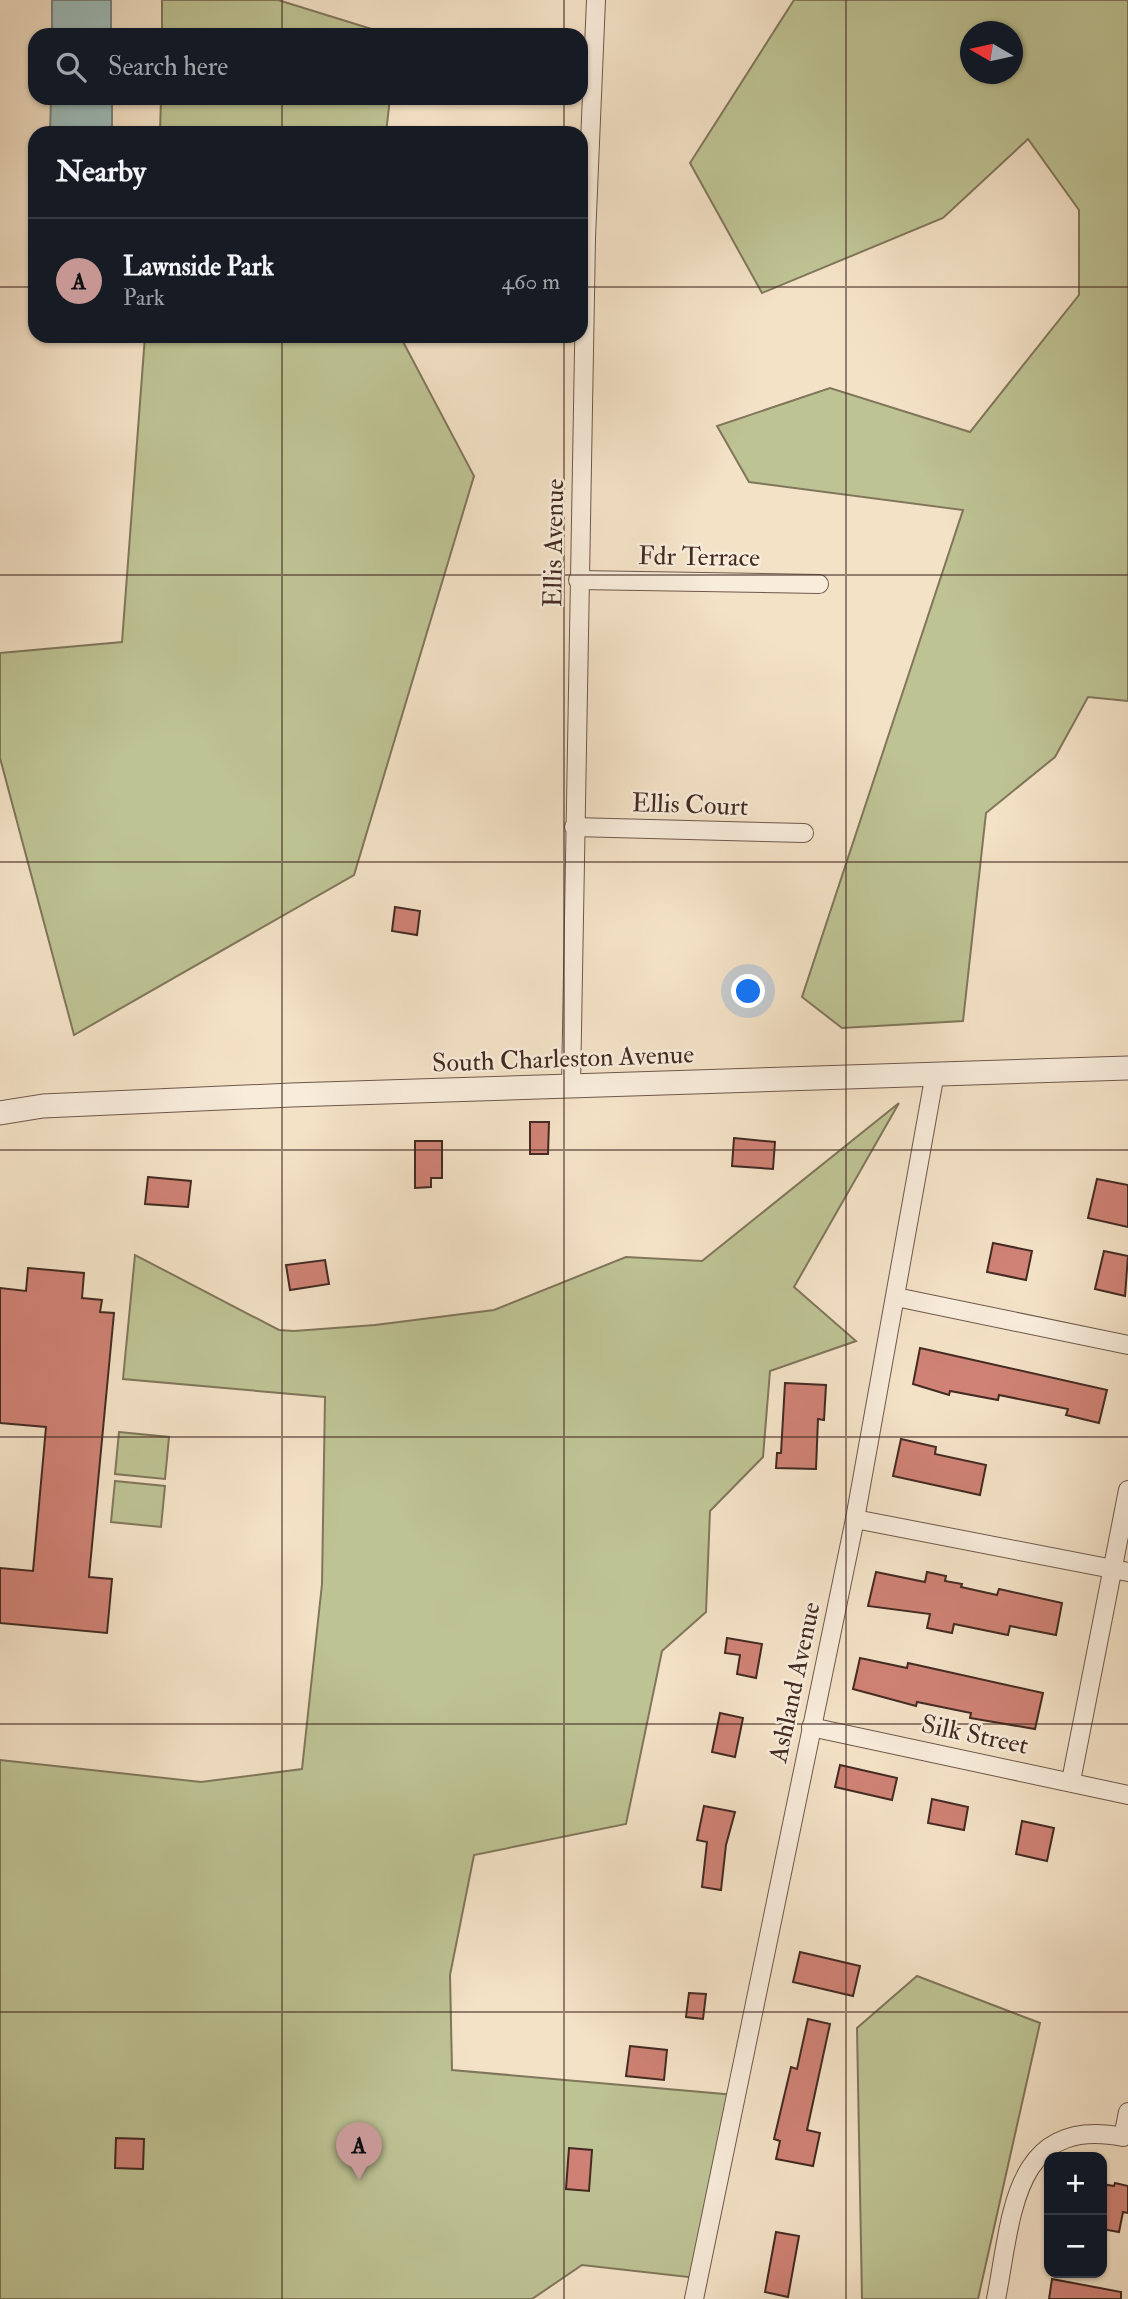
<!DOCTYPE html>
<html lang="en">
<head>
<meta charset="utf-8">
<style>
	body { margin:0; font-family:"IM FELL Double Pica",serif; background:#242831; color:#f1f3f6 }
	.controls { position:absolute; right:21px; bottom:21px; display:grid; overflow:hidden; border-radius:14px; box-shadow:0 2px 5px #0004 }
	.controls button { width:63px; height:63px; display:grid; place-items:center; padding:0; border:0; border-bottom:2px solid #363941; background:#171b24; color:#f1f3f6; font:35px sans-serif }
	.compass { position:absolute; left:960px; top:21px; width:63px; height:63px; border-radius:50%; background:#171b24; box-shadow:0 2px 5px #0004; rotate:279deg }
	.you { position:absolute; left:749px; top:992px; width:24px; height:24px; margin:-18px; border:5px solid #fff; border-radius:50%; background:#1a73e8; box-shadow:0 0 0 10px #1a73e833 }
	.badge { display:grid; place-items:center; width:46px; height:46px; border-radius:50%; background:#c59692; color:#111; font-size:23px; font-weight:700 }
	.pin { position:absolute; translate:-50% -58px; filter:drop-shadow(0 2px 4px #0008) }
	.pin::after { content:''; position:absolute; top:37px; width:24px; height:21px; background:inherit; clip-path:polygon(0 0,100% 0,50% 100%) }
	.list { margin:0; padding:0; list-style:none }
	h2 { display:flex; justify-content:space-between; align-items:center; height:91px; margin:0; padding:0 28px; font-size:30px }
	h2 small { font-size:23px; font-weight:400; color:#9ea1a6 }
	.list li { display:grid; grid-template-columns:46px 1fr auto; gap:21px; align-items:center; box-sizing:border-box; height:126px; padding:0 28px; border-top:2px solid #363941 }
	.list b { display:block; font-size:26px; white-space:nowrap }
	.list p { margin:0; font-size:23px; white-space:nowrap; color:#9ea1a6 }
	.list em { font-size:23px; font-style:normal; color:#9ea1a6 }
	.icon { flex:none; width:38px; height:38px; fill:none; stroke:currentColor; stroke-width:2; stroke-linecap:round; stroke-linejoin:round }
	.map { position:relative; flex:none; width:1128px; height:2299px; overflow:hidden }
	.search { position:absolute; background:#171b24; box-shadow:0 2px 5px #0004; left:28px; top:28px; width:560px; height:77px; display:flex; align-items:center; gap:18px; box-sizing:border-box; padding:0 24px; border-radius:21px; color:#9ea1a6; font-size:26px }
	.panel { position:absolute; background:#171b24; box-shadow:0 2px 5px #0004; left:28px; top:126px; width:560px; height:217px; border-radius:21px }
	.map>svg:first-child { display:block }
</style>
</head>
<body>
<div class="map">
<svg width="1128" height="2299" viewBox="0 0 1128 2299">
	<rect width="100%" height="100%" fill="#f4e2c7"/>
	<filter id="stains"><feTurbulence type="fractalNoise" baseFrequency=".00286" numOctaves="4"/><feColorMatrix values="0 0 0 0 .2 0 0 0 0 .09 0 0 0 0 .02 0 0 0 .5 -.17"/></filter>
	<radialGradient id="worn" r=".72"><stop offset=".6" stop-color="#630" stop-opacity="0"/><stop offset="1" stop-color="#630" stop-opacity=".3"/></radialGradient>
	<g fill="#bec394" stroke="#80765b" stroke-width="2" fill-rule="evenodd">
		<polygon points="162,0 278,0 391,35 162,35"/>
		<path d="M794,0h334v701l-40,-4 -33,60 -69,56 -23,208 -121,7 -40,-31 161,-487 -214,-28 -32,-56 113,-38 140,44 109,-137v-85l-51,-71 -85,79 -181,75 -72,-130zM970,32h42v42h-42z"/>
		<polygon points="161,98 390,98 386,133 160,133"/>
		<polygon points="145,336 400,336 474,476 354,875 74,1035 0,758 0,653 122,642"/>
		<polygon points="899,1103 794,1287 856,1341 770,1371 763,1457 710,1511 706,1612 662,1651 626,1824 474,1855 450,1975 452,2070 735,2095 697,2278 582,2265 532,2299 0,2299 0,1760 201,1782 302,1769 322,1584 325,1397 123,1379 135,1255 279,1330 294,1331 375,1325 494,1310 626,1257 702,1261"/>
		<polygon points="119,1432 169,1437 165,1479 115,1474"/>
		<polygon points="115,1481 165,1486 161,1527 111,1522"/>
		<polygon points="917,1976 1040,2023 978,2299 862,2299 857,2028"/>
	</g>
	<g fill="#9dbdbc" stroke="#79827e" stroke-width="2">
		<rect x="52" y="0" width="59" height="35"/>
		<polygon points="51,98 112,98 112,133 50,133"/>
	</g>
	<g fill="#cf8275" stroke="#432a22" stroke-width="2">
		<polygon points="395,907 420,911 417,935 392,931"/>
		<polygon points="530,1122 549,1122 548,1154 530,1154"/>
		<polygon points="734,1138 775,1142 773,1169 732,1166"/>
		<polygon points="415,1141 442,1141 442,1178 431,1178 431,1187 415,1188"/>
		<polygon points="148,1177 191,1181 188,1207 145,1204"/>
		<polygon points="1097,1179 1128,1185 1128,1227 1088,1218"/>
		<polygon points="993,1243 1032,1251 1026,1280 987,1272"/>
		<polygon points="1104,1251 1128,1256 1125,1296 1095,1289"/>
		<polygon points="325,1260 329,1284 290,1290 286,1265"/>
		<polygon points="28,1268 84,1273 82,1298 102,1300 100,1312 114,1313 89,1577 112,1579 107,1633 0,1623 0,1568 33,1571 46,1427 0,1423 0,1288 26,1291"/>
		<polygon points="920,1348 1107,1390 1099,1423 1066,1415 1068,1409 999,1395 998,1400 950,1391 949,1395 913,1384"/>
		<polygon points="785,1383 826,1385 824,1420 818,1419 816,1469 776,1468 777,1453 781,1453"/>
		<polygon points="901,1439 936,1447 935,1454 986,1465 980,1495 893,1476"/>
		<polygon points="876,1572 925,1582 927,1572 946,1576 945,1581 962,1584 961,1587 997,1595 999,1589 1062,1603 1056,1635 1010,1626 1008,1635 954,1624 952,1633 927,1628 930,1614 868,1606"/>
		<polygon points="727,1638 762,1644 756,1678 737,1674 740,1655 725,1653"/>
		<polygon points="860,1658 907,1668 908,1663 1043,1693 1035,1729 970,1718 971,1713 917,1702 916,1706 853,1689"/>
		<polygon points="720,1713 743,1718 735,1757 712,1752"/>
		<polygon points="840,1765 897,1778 892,1800 835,1787"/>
		<polygon points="932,1799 968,1807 964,1830 928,1823"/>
		<polygon points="704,1806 735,1812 726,1845 721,1890 702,1887 707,1842 697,1840"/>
		<polygon points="1022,1821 1054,1828 1047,1861 1016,1854"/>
		<polygon points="800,1952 860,1966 853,1996 793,1982"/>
		<polygon points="689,1993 706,1994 703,2019 686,2017"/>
		<polygon points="808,2019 830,2024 807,2130 820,2133 813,2166 776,2159 780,2141 774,2139 791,2067 797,2069"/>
		<polygon points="630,2046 667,2050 664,2080 626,2076"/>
		<polygon points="116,2138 144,2139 143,2169 115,2168"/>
		<polygon points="569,2148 592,2150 589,2191 566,2189"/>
		<polygon points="1115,2183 1128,2186 1128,2213 1123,2212 1119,2232 1102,2229 1102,2184 1114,2186"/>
		<polygon points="776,2232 799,2236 788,2297 765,2292"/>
		<polygon points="1052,2279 1121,2292 1121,2299 1049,2299"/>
	</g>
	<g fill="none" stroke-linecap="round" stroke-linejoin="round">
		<defs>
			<g id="minor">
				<polyline points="578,580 819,584"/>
				<polyline points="574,827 804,833"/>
				<polyline points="571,1087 586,238 596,0"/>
				<polyline points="896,1297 1128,1345"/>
				<polyline points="855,1519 1128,1572"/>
				<polyline points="811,1727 1128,1795"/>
				<polyline points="1071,1781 1128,1490"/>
				<polyline points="694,2299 855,1519 935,1073"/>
				<path d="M996,2299c16,-79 15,-184 127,-162l5,-25"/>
			</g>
			<polyline id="tertiary" points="0,1113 43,1106 291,1095 1128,1068"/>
		</defs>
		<use href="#minor" stroke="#6f584b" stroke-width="20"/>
		<use href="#tertiary" stroke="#6f584b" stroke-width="25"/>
		<use href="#minor" stroke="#f8ecdb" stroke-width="18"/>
		<use href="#tertiary" stroke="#f8ecdb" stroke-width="23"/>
	</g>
	<path fill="none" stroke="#432a22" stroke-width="2" stroke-opacity="0.55" d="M282,0v35M564,0v35M846,0v2299M282,98v35M564,98v35M0,287h35M581,287h547M282,336v1963M564,336v1963M0,575h1128M0,862h1128M0,1150h1128M0,1437h1128M0,1724h1128M0,2012h1128"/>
	<g text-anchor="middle" stroke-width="5" stroke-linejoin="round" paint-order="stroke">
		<g font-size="26" fill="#432a22" stroke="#f8ecdb">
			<text transform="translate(553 543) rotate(-89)" y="9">Ellis Avenue</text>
			<text transform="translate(699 556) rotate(1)" y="9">Fdr Terrace</text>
			<text transform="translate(690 804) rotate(2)" y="9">Ellis Court</text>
			<text transform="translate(563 1058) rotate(-2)" y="9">South Charleston Avenue</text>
			<text transform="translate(794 1682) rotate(-78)" y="9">Ashland Avenue</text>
			<text transform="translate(975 1734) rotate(12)" y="9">Silk Street</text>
		</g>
	</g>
	<rect width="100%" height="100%" filter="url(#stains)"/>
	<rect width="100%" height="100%" fill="url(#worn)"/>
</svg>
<div class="controls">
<button>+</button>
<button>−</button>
</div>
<svg class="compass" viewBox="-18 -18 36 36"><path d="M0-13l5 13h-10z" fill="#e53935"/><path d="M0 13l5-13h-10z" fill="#9ea1a6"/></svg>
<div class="you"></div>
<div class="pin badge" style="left:359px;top:2180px">A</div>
<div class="search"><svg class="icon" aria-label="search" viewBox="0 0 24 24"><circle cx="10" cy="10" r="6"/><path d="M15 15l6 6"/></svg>Search here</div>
<section class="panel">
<h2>Nearby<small></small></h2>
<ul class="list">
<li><span class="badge">A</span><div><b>Lawnside Park</b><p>Park</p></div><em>460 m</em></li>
</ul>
</section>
</div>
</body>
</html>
